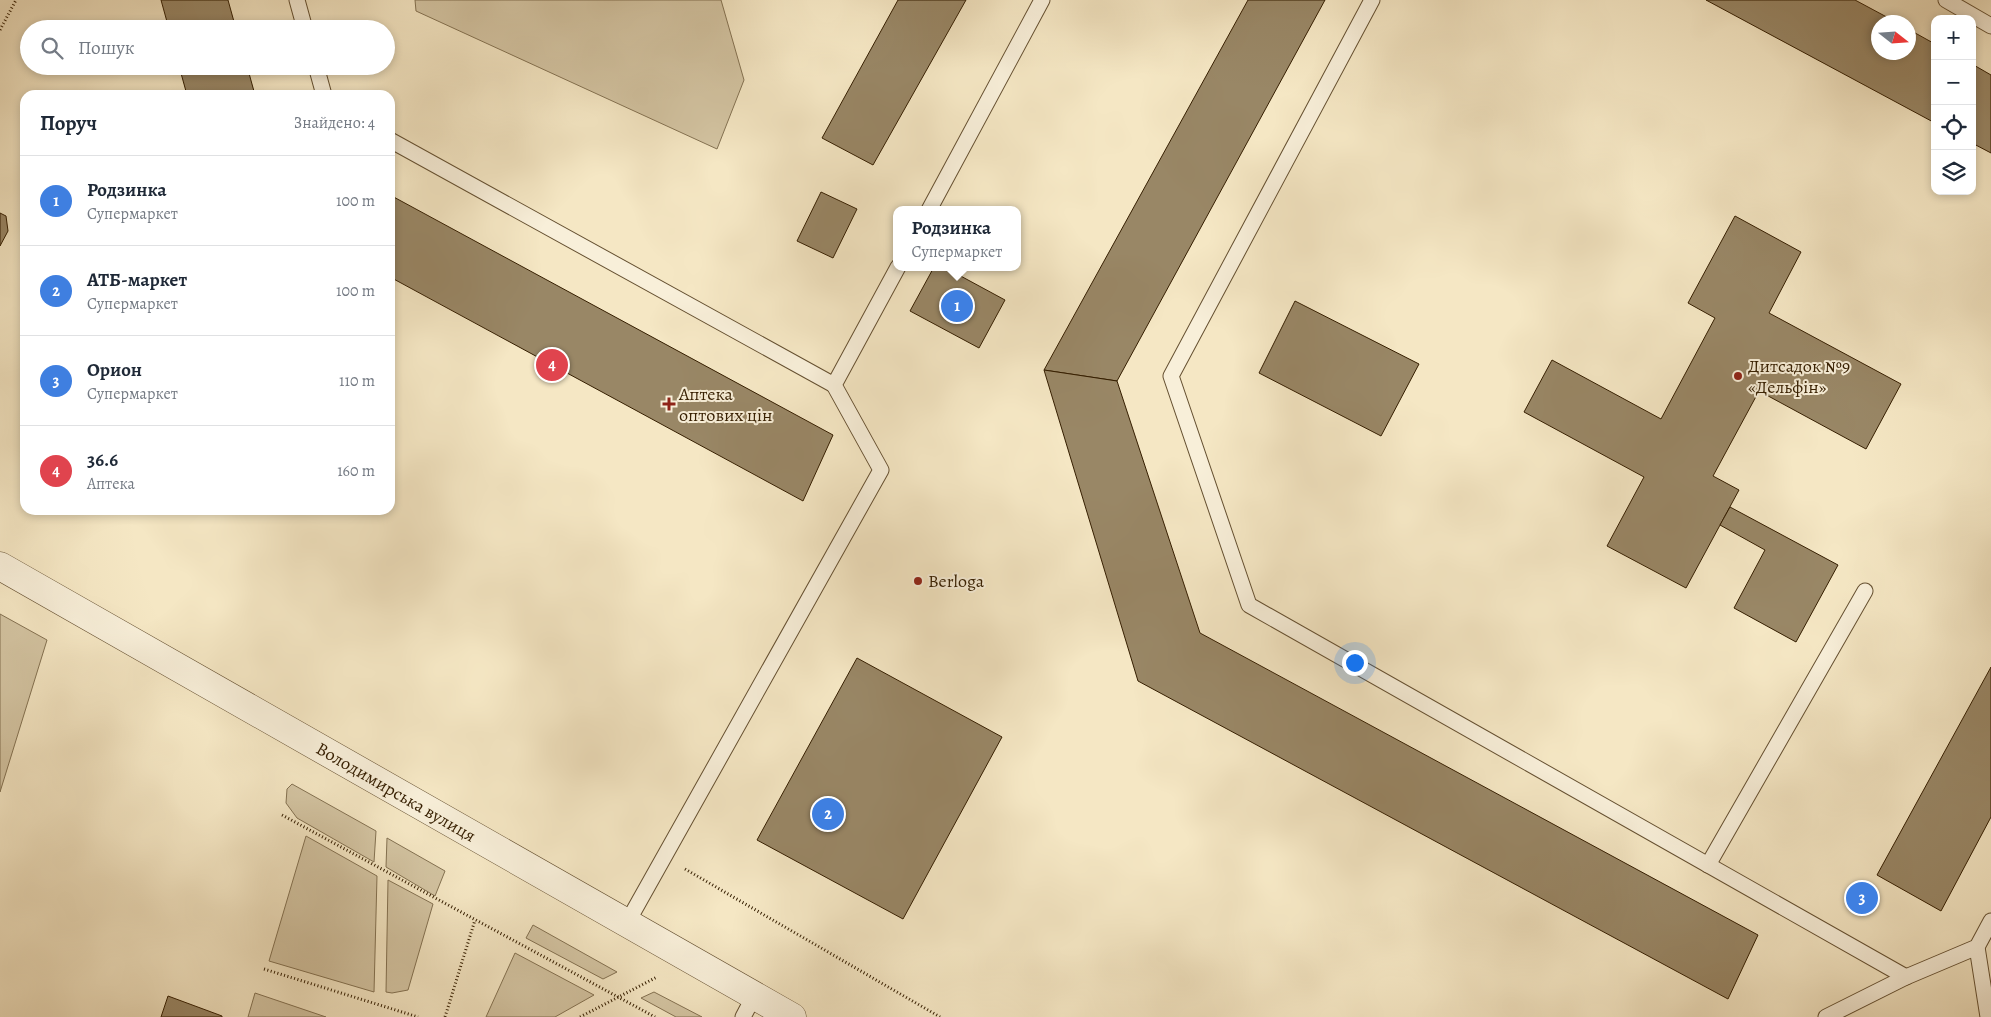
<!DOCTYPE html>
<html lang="uk">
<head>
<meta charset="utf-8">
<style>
	body { margin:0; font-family:Alegreya,serif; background:#f2f2f3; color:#1f2937 }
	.controls { position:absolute; right:15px; top:15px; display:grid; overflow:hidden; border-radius:10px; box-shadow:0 2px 8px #0003 }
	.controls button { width:45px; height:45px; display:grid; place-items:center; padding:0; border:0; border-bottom:1px solid #e0e1e3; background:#fff; color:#1f2937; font:25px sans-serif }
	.compass { position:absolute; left:1871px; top:15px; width:45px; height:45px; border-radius:50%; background:#fff; box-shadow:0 2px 8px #0003; rotate:107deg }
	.you { position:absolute; left:1354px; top:662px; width:18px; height:18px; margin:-12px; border:4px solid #fff; border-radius:50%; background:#1a73e8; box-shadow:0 0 0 8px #1a73e833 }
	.badge { display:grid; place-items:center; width:32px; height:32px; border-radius:50%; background:#ea580c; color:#fff; font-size:16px; font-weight:700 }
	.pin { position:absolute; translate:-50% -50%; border:2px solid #fff; box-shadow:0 1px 5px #0006 }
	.popup { position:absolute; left:893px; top:206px; width:128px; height:65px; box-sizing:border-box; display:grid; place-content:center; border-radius:10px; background:#fff; filter:drop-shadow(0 1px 4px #0005); font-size:16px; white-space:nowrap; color:#747a83 }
	.popup b { font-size:19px; color:#1f2937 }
	.popup::after { content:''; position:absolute; left:50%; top:100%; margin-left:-10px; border:10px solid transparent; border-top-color:#fff }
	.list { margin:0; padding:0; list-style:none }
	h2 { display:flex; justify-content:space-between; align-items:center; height:65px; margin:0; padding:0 20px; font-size:21px }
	h2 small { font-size:16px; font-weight:400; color:#747a83 }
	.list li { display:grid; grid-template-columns:32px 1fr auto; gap:15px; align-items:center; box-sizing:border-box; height:90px; padding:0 20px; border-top:1px solid #e0e1e3 }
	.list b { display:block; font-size:19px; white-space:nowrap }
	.list p { margin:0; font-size:16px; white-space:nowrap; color:#747a83 }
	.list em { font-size:16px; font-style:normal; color:#747a83 }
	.icon { flex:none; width:28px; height:28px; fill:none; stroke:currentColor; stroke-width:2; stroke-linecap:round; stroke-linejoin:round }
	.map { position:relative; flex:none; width:1991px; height:1017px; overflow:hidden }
	.search { position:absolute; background:#fff; box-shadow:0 2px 8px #0003; left:20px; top:20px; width:375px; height:55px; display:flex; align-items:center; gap:12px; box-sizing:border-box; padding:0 18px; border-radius:28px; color:#747a83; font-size:19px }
	.panel { position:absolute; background:#fff; box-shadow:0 2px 8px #0003; left:20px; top:90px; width:375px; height:425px; border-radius:15px }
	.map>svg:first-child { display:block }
</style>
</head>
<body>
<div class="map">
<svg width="1991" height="1017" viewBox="0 0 1991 1017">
	<rect width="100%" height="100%" fill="#f5e7c4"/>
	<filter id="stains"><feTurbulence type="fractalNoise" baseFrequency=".004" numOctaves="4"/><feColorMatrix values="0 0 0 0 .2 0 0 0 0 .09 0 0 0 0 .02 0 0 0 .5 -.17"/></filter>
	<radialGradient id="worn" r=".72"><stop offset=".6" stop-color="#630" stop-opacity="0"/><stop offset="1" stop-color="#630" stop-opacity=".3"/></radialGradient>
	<g fill="#d4c5a3" stroke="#847252">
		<polygon points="415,0 721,0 744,80 717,149 416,11"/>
		<polygon points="0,614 47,640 0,792"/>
		<polygon points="292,784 376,831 374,862 297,818 286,803 287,789"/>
		<polygon points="306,836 377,876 374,992 269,961"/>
		<polygon points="387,838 445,871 435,896 386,867"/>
		<polygon points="388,880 433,904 408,990 392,993 386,992"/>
		<polygon points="533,925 617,972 603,979 526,938"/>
		<polygon points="515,953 594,995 555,1017 486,1017"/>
		<polygon points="654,992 702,1017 676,1017 641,998"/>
		<polygon points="255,993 326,1017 248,1017"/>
	</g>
	<g fill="#998766" stroke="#351e00">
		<polygon points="161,0 228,0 236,29 169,29"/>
		<polygon points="898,0 966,0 873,165 822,138"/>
		<polygon points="1248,0 1325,0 1117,381 1044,370"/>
		<polygon points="1706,0 1855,0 1896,22 1878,22 1878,52 1908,52 1908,29 1935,44 1935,123"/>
		<polygon points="1972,64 1991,75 1991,153 1972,143"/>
		<polygon points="179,66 247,66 255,95 187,95"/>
		<polygon points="821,192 857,209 833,258 797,241"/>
		<polygon points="390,195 833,435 803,501 390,277"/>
		<polygon points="0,213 6,216 8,231 0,246"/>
		<polygon points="1735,216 1801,252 1769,313 1901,384 1866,449 1759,391 1713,476 1739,490 1686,588 1607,546 1644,477 1524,412 1552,360 1661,419 1715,318 1688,303"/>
		<polygon points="934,267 944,267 1005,300 979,348 910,311"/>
		<polygon points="1295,301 1419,364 1381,436 1259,373"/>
		<polygon points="1044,370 1117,381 1200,633 1758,935 1728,999 1138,681"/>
		<polygon points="1730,507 1838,565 1796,642 1734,608 1765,550 1720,525"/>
		<polygon points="857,658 1002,737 903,919 757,840"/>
		<polygon points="1991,667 1991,817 1941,911 1877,875"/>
		<polygon points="168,996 222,1016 222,1017 161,1017"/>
	</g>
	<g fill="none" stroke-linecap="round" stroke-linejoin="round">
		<defs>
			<g id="service">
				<polyline points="297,0 305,29"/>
				<polyline points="1372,0 1171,376 1249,605 1906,977"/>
				<polyline points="1946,0 1991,26"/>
				<polyline points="316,66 324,95"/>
				<polyline points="390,140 834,385"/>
				<polyline points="929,210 1042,0"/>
				<polyline points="1708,865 1865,591"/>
				<polyline points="627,923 881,470 834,385 898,267"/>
				<polyline points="1977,947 1988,1017"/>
				<polyline points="743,1017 754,996"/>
				<polyline points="1826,1017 1906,977 1977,947 1991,921"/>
			</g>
			<polyline id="tertiary" points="0,566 792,1017"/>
		</defs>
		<use href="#service" stroke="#655031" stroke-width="17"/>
		<use href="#tertiary" stroke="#655031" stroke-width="29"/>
		<g stroke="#351e00" stroke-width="3" stroke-dasharray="1 2.5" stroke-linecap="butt">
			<polyline points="0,30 16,0"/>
			<polyline points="282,815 655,1017"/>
			<polyline points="685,869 940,1017"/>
			<polyline points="264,969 418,1017"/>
			<polyline points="445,1017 475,920"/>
			<polyline points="580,1017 657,977"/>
		</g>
		<use href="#service" stroke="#f8efd9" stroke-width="15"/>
		<use href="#tertiary" stroke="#f8efd9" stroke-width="28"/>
	</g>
	<g fill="#8f2418" stroke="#f8efd9" stroke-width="2">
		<circle cx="1738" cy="376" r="5"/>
		<path d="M666.5 396.5h5v5h5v5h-5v5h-5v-5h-5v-5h5z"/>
		<circle cx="918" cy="581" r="5"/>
	</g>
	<g text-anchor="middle" stroke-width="4" stroke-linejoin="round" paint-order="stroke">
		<g font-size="18" fill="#351e00" stroke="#f8efd9" text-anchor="start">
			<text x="1748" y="372">Дитсадок №9<tspan x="1748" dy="21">«Дельфiн»</tspan></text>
			<text x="679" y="400">Аптека<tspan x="679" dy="21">оптових цін</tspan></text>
			<text x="928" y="587">Berloga</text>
		</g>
		<g font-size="18" fill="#351e00" stroke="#f8efd9">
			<text transform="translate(396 792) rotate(30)" y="6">Володимирська вулиця</text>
		</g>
	</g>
	<rect width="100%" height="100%" filter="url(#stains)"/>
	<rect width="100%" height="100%" fill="url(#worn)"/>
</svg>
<div class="controls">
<button>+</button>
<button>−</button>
<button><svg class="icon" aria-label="locate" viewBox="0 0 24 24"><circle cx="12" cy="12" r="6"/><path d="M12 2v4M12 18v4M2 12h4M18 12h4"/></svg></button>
<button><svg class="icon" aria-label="layers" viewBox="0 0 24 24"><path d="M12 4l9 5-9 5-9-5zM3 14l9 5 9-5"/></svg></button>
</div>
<svg class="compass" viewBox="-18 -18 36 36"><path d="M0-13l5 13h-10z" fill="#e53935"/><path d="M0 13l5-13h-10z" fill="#747a83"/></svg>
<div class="you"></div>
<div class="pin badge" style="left:957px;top:306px;background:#3f7fe0">1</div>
<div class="popup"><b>Родзинка</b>Супермаркет</div>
<div class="pin badge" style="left:828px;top:814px;background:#3f7fe0">2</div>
<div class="pin badge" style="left:1862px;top:898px;background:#3f7fe0">3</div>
<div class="pin badge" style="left:552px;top:365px;background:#e0444e">4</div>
<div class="search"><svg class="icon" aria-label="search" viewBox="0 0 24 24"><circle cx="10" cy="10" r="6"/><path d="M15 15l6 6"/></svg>Пошук</div>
<section class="panel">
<h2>Поруч<small>Знайдено: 4</small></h2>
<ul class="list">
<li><span class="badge" style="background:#3f7fe0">1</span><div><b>Родзинка</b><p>Супермаркет</p></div><em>100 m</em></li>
<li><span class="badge" style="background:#3f7fe0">2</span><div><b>АТБ-маркет</b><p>Супермаркет</p></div><em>100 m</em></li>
<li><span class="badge" style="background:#3f7fe0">3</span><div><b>Орион</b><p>Супермаркет</p></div><em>110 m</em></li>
<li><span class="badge" style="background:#e0444e">4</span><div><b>36.6</b><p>Аптека</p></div><em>160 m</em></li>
</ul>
</section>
</div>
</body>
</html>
